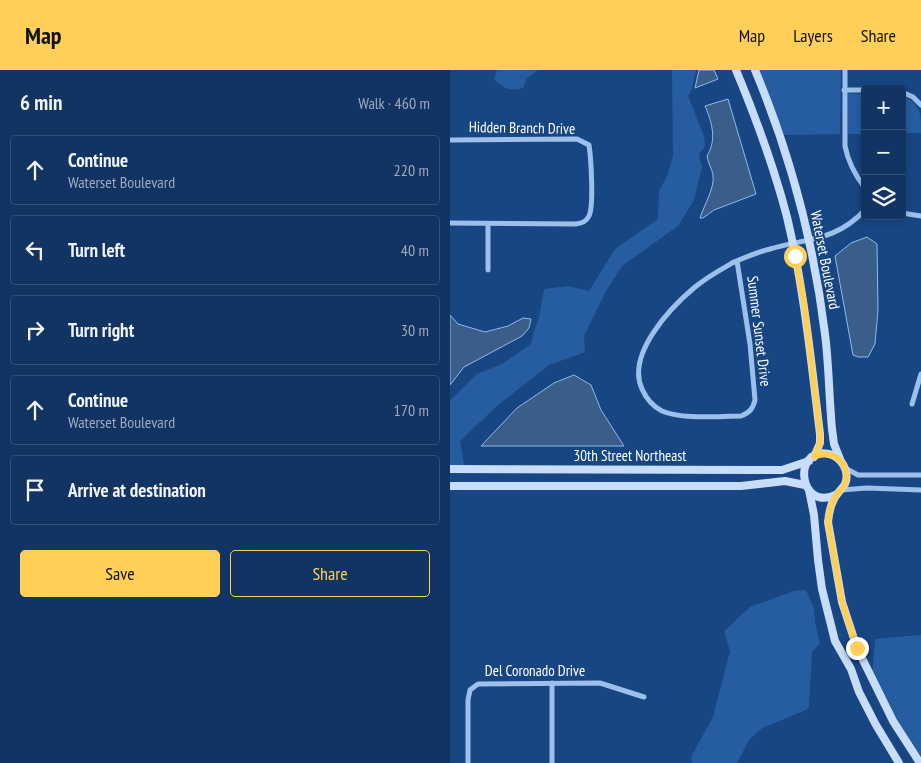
<!DOCTYPE html>
<html lang="en">
<head>
<meta charset="utf-8">
<style>
	body { margin:0; font-family:"PT Sans Narrow",sans-serif; background:#1f3f6b; color:#f1f3f6 }
	.controls { position:absolute; right:15px; top:15px; display:grid; overflow:hidden; border-radius:5px; box-shadow:0 2px 8px #0003 }
	.controls button { width:45px; height:45px; display:grid; place-items:center; padding:0; border:0; border-bottom:1px solid #314f77; background:#123462; color:#f1f3f6; font:25px sans-serif }
	.stop { position:absolute; width:15px; height:15px; margin:-11px; border:4px solid #ffcf57; border-radius:50%; background:#fff }
	.stop.end { background:#ffcf57; border-color:#fff; box-shadow:0 1px 5px #0008 }
	.list { margin:0; padding:0; list-style:none }
	h2 { display:flex; justify-content:space-between; align-items:center; height:65px; margin:0; padding:0 20px; font-size:21px }
	h2 small { font-size:16px; font-weight:400; color:#9caabe }
	.list li { display:grid; grid-template-columns:32px 1fr auto; gap:15px; align-items:center; box-sizing:border-box; height:70px; margin:0 10px 10px; padding:0 10px; border:1px solid #314f77; border-radius:5px }
	.list b { display:block; font-size:19px; white-space:nowrap }
	.list p { margin:0; font-size:16px; white-space:nowrap; color:#9caabe }
	.list em { font-size:16px; font-style:normal; color:#9caabe }
	.actions { display:flex; gap:10px; padding:15px 20px }
	.actions a { flex:1; padding:11px 0; border:1px solid #ffcf57; border-radius:5px; text-align:center; font-size:18px; color:#ffcf57 }
	.actions .main { background:#ffcf57; color:#111 }
	.icon { flex:none; width:28px; height:28px; fill:none; stroke:currentColor; stroke-width:2; stroke-linecap:round; stroke-linejoin:round }
	.map { position:relative; flex:none; width:471px; height:693px; overflow:hidden }
	header { display:flex; align-items:center; gap:30px; box-sizing:border-box; height:70px; padding:0 25px; background:#ffcf57; color:#111 }
	header strong { font-size:24px }
	nav { display:flex; gap:28px; margin-inline-start:auto; font-size:18px }
	main { display:flex }
	aside { flex:1; background:#123462 }
	.map>svg:first-child { display:block }
</style>
</head>
<body>
<header>
<strong>Map</strong>
<nav><a>Map</a><a>Layers</a><a>Share</a></nav>
</header>
<main>
<aside>
<h2>6 min<small>Walk · 460 m</small></h2>
<ul class="list">
<li><svg class="icon" aria-label="ahead" viewBox="0 0 24 24"><path d="M12 20V5M6 11l6-6 6 6"/></svg><div><b>Continue</b><p>Waterset Boulevard</p></div><em>220 m</em></li>
<li><svg class="icon" aria-label="left" viewBox="0 0 24 24"><path d="M17 20v-9H6M10 6l-5 5 5 5"/></svg><div><b>Turn left</b></div><em>40 m</em></li>
<li><svg class="icon" aria-label="right" viewBox="0 0 24 24"><path d="M7 20v-9h11M14 6l5 5-5 5"/></svg><div><b>Turn right</b></div><em>30 m</em></li>
<li><svg class="icon" aria-label="ahead" viewBox="0 0 24 24"><path d="M12 20V5M6 11l6-6 6 6"/></svg><div><b>Continue</b><p>Waterset Boulevard</p></div><em>170 m</em></li>
<li><svg class="icon" aria-label="arrive" viewBox="0 0 24 24"><path d="M6 21V4h12l-3 4 3 4H6"/></svg><div><b>Arrive at destination</b></div></li>
</ul>
<div class="actions"><a class="main">Save</a><a>Share</a></div>
</aside>
<div class="map">
<svg width="471" height="693" viewBox="0 0 471 693">
	<rect width="100%" height="100%" fill="#184683"/>
	<g fill="#265da1">
		<path d="M47,0h41l-11,8 -4,10c-14,4 -19,0 -29,-9z"/>
		<polygon points="222,0 246,0 242,19 238,26 254,66 255,76 249,84 252,97 244,130 228,156 172,196 156,221 134,266 135,282 99,295 48,335 10,371 14,395 0,395 0,331 27,304 52,294 81,274 84,261 89,248 94,219 118,216 139,221 165,179 208,149 209,121 217,106 223,86"/>
		<polygon points="309,0 391,0 390,64 333,65"/>
		<polygon points="398,23 415,24 415,64 398,64"/>
		<path d="M452,25c19,10 19,18 19,38h-19z"/>
		<polygon points="356,520 364,539 365,553 370,573 362,582 359,637 356,640 312,658 299,670 287,693 242,693 241,687 263,647 280,581 274,561 300,537 344,521"/>
		<polygon points="471,565 471,691 422,609 425,569"/>
	</g>
	<g fill="#3a5d8a" stroke="#8ebbef">
		<polygon points="249,0 264,0 268,9 245,18"/>
		<path d="M278,29l28,95 -42,16 -11,8h-3c4,-13 15,-30 13,-43 -1,-6 -5,-12 -6,-19 10,-16 5,-34 -2,-50z"/>
		<polygon points="417,167 427,174 428,240 425,274 418,287 408,287 403,285 385,186 401,173"/>
		<polygon points="0,245 8,254 35,262 58,256 73,248 81,249 79,258 72,266 14,297 0,315"/>
		<polygon points="124,305 141,315 151,340 174,376 31,376 67,338 104,313"/>
	</g>
	<g fill="none" stroke-linecap="round" stroke-linejoin="round">
		<g stroke="#9cc0ec" stroke-width="5">
			<path d="M395,0v76c3,16 10,29 20,42"/>
			<polyline points="394,20 415,20"/>
			<polyline points="452,22 463,27 471,35"/>
			<path d="M0,70l127,-1 12,6c2,13 5,61 0,71 -3,6 -7,7 -13,8l-126,-1"/>
			<polyline points="452,143 471,146"/>
			<path d="M287,191l13,83 5,56c-2,9 -6,13 -14,16 -23,0 -58,4 -79,-5 -10,-5 -16,-13 -20,-22 -16,-35 29,-82 53,-102 12,-10 25,-17 39,-25 12,-5 24,-10 36,-13 38,-11 66,-8 95,-39"/>
			<polyline points="38,200 38,154"/>
			<polyline points="462,334 471,304"/>
			<polyline points="395,398 408,405 471,405"/>
			<polyline points="391,420 417,418 471,420"/>
			<polyline points="102,613 102,693"/>
			<polyline points="18,693 18,630 20,620 28,614 150,613 194,627"/>
		</g>
		<g stroke="#c8ddf9" stroke-width="8">
			<path d="M286,0c20,48 38,97 51,147 17,71 24,144 33,217v9l-6,14"/>
			<path d="M305,0c35,84 59,174 70,264 4,31 4,63 7,95l2,15 6,15"/>
			<polyline points="0,399 306,400 332,400 359,391"/>
			<polyline points="0,416 291,416 335,411 355,415"/>
			<polyline points="359,420 364,445 368,490 372,519 385,571 401,599 409,622 426,655 449,693"/>
			<path d="M387,424c-38,20 -46,-48 -8,-40 13,3 21,18 16,30 -2,4 -5,6 -7,9 -7,8 -9,19 -10,29l14,80 15,46 36,73 27,42"/>
		</g>
	</g>
	<g fill="none" stroke-linecap="round" stroke-linejoin="round">
		<path stroke="#ffcf57" stroke-width="6" d="M345,186l9,47 16,131v9l-6,14c8,-4 16,-4 23,1 9,6 12,18 7,28 -2,4 -6,6 -8,9 -5,8 -7,18 -8,27l14,80 15,46"/>
	</g>
	<g text-anchor="middle" stroke-width="4" stroke-linejoin="round" paint-order="stroke">
		<g font-size="15" fill="#fff" stroke="#184683">
			<text transform="translate(72 58) rotate(1)" y="5">Hidden Branch Drive</text>
			<text transform="translate(375 190) rotate(79)" y="5">Waterset Boulevard</text>
			<text transform="translate(309 261) rotate(83)" y="5">Summer Sunset Drive</text>
			<text x="180" y="391">30th Street Northeast</text>
			<text x="85" y="606">Del Coronado Drive</text>
		</g>
	</g>
</svg>
<div class="controls">
<button>+</button>
<button>−</button>
<button><svg class="icon" aria-label="layers" viewBox="0 0 24 24"><path d="M12 4l9 5-9 5-9-5zM3 14l9 5 9-5"/></svg></button>
</div>
<div class="stop" style="left:345px;top:186px"></div>
<div class="stop end" style="left:407px;top:578px"></div>
</div>
</main>
</body>
</html>
